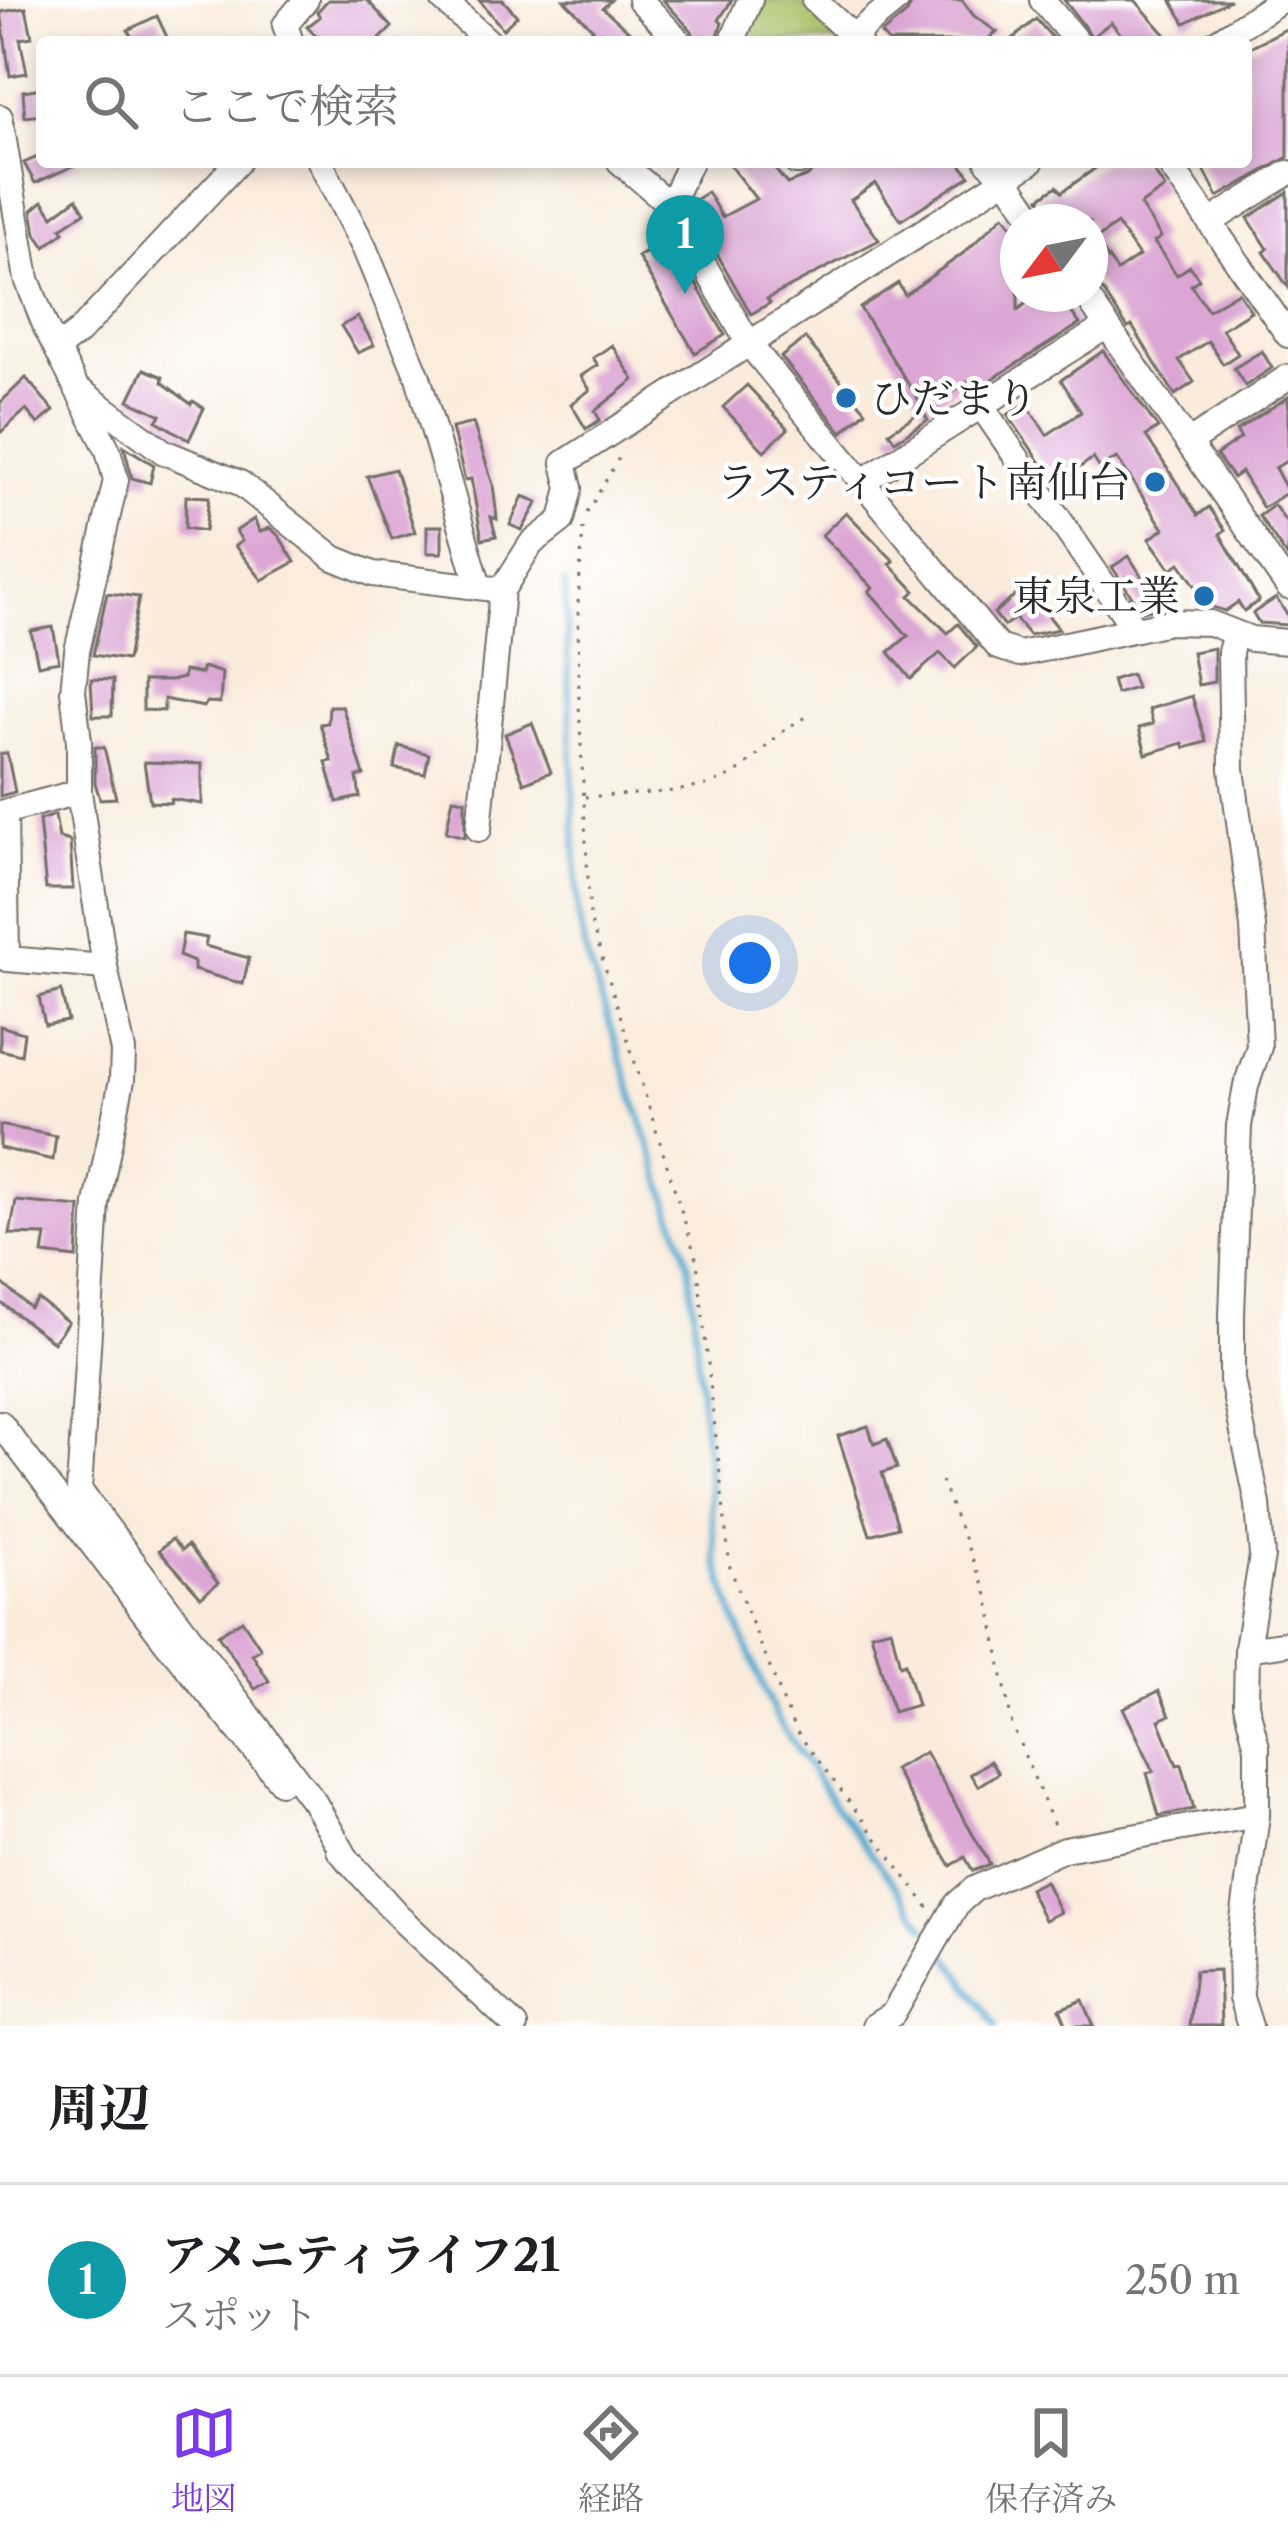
<!DOCTYPE html>
<html lang="ja">
<head>
<meta charset="utf-8">
<style>
	body { margin:0; font-family:"Libre Caslon Text","Noto Serif JP",serif; background:#f6f6f6; color:#202124 }
	.compass { position:absolute; left:1000px; top:204px; width:108px; height:108px; border-radius:50%; background:#fff; box-shadow:0 6px 18px #0003; rotate:238deg }
	.you { position:absolute; left:750px; top:963px; width:42px; height:42px; margin:-30px; border:9px solid #fff; border-radius:50%; background:#1a73e8; box-shadow:0 0 0 18px #1a73e833 }
	.badge { display:grid; place-items:center; width:78px; height:78px; border-radius:50%; background:#7c3aed; color:#fff; font-size:39px; font-weight:700 }
	.pin { position:absolute; translate:-50% -99px; filter:drop-shadow(0 3px 6px #0008) }
	.pin::after { content:''; position:absolute; top:63px; width:42px; height:36px; background:inherit; clip-path:polygon(0 0,100% 0,50% 100%) }
	.list { margin:0; padding:0; list-style:none }
	h2 { display:flex; justify-content:space-between; align-items:center; height:156px; margin:0; padding:0 48px; font-size:51px }
	h2 small { font-size:39px; font-weight:400; color:#757577 }
	.list li { display:grid; grid-template-columns:78px 1fr auto; gap:36px; align-items:center; box-sizing:border-box; height:192px; padding:0 48px; border-top:3px solid #e0e0e0 }
	.list b { display:block; font-size:45px; white-space:nowrap }
	.list p { margin:0; font-size:39px; white-space:nowrap; color:#757577 }
	.list em { font-size:39px; font-style:normal; color:#757577 }
	.icon { flex:none; width:66px; height:66px; fill:none; stroke:currentColor; stroke-width:2; stroke-linecap:round; stroke-linejoin:round }
	.map { position:relative; flex:none; width:1288px; height:2026px; overflow:hidden }
	.search { position:absolute; background:#fff; box-shadow:0 6px 18px #0003; left:36px; right:36px; top:36px; height:132px; display:flex; align-items:center; gap:30px; box-sizing:border-box; padding:0 42px; border-radius:12px; color:#757577; font-size:45px }
	.sheet { height:348px; background:#fff }
	nav { display:flex; justify-content:space-around; align-items:center; box-sizing:border-box; height:168px; border-top:3px solid #e0e0e0; background:#fff; font-size:33px; color:#757577 }
	nav a { display:grid; justify-items:center; gap:6px }
	nav .on { color:#7c3aed }
	.map>svg:first-child { display:block }
</style>
</head>
<body>
<div class="map">
<svg width="1288" height="2026" viewBox="0 0 1288 2026">
	<rect width="100%" height="100%" fill="#fff"/>
	<filter id="ink" filterUnits="userSpaceOnUse"><feTurbulence type="fractalNoise" baseFrequency=".00833" numOctaves="2"/><feDisplacementMap in="SourceGraphic" scale="24" xChannelSelector="R" yChannelSelector="G"/><feConvolveMatrix kernelMatrix="1 2 1 2 8 2 1 2 1" color-interpolation-filters="sRGB"/></filter>
	<filter id="wash" filterUnits="userSpaceOnUse"><feTurbulence type="fractalNoise" baseFrequency=".004" numOctaves="4" result="noise"/><feDisplacementMap in="SourceGraphic" scale="48" xChannelSelector="R" yChannelSelector="G"/><feGaussianBlur stdDeviation="2.7" result="paint"/><feColorMatrix in="noise" values="0 0 0 0 0 0 0 0 0 0 0 0 0 0 0 0 0 1.4 0 .05"/><feComposite in="paint" operator="in"/></filter>
	<g filter="url(#wash)">
		<rect width="100%" height="100%" fill="#f9ecdc"/>
		<polygon fill="#a6bf64" stroke="#687548" stroke-width="3" points="759,0 799,0 845,42 740,42"/>
		<g fill="none" stroke-linecap="round" stroke-linejoin="round">
			<g stroke="#54abd1" stroke-width="6">
				<polyline points="565,583 578,914 585,950 689,1264 716,1559 735,1618 776,1717 827,1795 926,1927"/>
				<polyline points="943,1949 996,2026"/>
			</g>
		</g>
		<g id="blocks">
			<g fill="#dba5d4" fill-rule="evenodd">
				<polygon points="328,0 367,0 392,27 377,42 322,42 307,27 320,17 317,12"/>
				<polygon points="479,0 503,0 517,16 503,29"/>
				<polygon points="564,0 611,0 603,8 641,42 581,42 593,29"/>
				<polygon points="663,0 732,0 719,20 722,23 716,42 696,42 692,31"/>
				<polygon points="913,0 962,0 974,16 997,32 984,42 888,42 881,34 907,13"/>
				<polygon points="1064,0 1135,0 1172,42 1127,42 1111,22 1092,37"/>
				<polygon points="1171,0 1230,0 1185,23"/>
				<polygon points="26,8 32,37 20,39 27,73 10,76 1,12"/>
				<polygon points="157,16 167,37 158,42 134,42 128,30"/>
				<polygon points="1036,19 1056,42 1009,42"/>
				<polygon points="1288,28 1288,157 1218,197 1200,162 1246,162 1246,49"/>
				<polygon points="42,88 42,115 25,117 23,91"/>
				<polygon points="42,155 42,162 82,162 35,183 24,163"/>
				<polygon points="727,162 769,162 787,184 808,176 819,162 959,162 970,176 901,220 875,183 851,200 879,240 767,299 770,303 751,314 689,204 707,192 722,217 756,199"/>
				<path d="M1104,162h43l18,26 -25,17 21,32 -7,5 23,33 13,-9 9,13 -8,6 17,25 30,-18 13,19 -29,18 16,25 -15,10 -15,-23 -29,19 15,22 -19,13 -43,-69 -4,2 -29,-43 -9,-6v-57h-38l-12,-24 17,-12 5,6zM1117,224l22,32 -22,15 -22,-31z"/>
				<polygon points="1288,192 1288,287 1264,252 1268,249 1248,218"/>
				<polygon points="77,198 85,212 61,228 64,232 45,247 36,234 32,210 43,201 53,216"/>
				<polygon points="1004,215 1018,232 1018,310 1038,294 1058,294 1080,324 973,391 967,382 925,410 860,308 898,283 905,295 965,252"/>
				<polygon points="670,238 725,335 695,353 638,257"/>
				<polygon points="358,317 374,345 358,353 341,326"/>
				<polygon points="805,338 866,411 842,432 781,357"/>
				<polygon points="612,345 634,380 595,411 600,420 586,429 571,404 590,390 581,376 598,365 593,358"/>
				<polygon points="1103,351 1158,428 1146,436 1198,515 1209,507 1225,530 1220,534 1259,601 1244,611 1238,602 1225,611 1209,606 1180,563 1171,569 1149,539 1164,529 1117,458 1099,467 1093,458 1073,472 1078,481 1061,492 1008,415 1026,403 1047,435 1081,412 1061,380"/>
				<polygon points="1262,351 1272,368 1245,386 1234,368"/>
				<polygon points="144,369 163,377 162,382 191,404 193,401 204,408 189,440 157,421 161,415 129,400"/>
				<polygon points="26,378 54,411 38,424 26,410 0,433 0,403"/>
				<polygon points="747,385 788,429 764,451 723,407"/>
				<polygon points="1288,397 1288,460 1275,468 1288,492 1263,508 1241,472 1233,478 1216,455 1241,438 1236,431"/>
				<polygon points="922,411 928,420 895,441 889,432"/>
				<polygon points="473,423 493,484 497,519 491,517 496,536 482,539 471,479 465,480 452,428"/>
				<polygon points="124,446 154,465 150,483 132,478"/>
				<polygon points="395,469 415,532 392,539 367,476"/>
				<polygon points="186,496 209,497 205,531 185,528"/>
				<polygon points="523,496 538,502 522,530 510,525"/>
				<polygon points="1274,505 1288,525 1288,558 1259,516"/>
				<polygon points="846,512 894,561 890,564 915,591 910,596 948,633 958,624 977,647 955,668 940,653 911,679 889,652 908,636 869,591 873,588 822,535"/>
				<polygon points="254,519 260,532 270,528 279,536 295,562 262,580 235,546 242,541 236,531"/>
				<rect x="427" y="526" width="15" height="27"/>
				<polygon points="1129,556 1146,583 1161,607 1142,611 1112,567"/>
				<polygon points="107,593 139,597 127,660 93,655"/>
				<polygon points="1015,596 1028,612 1038,603 1059,629 1029,635 1015,618 1004,626 994,613"/>
				<polygon points="1276,598 1288,616 1288,625 1259,623 1253,613"/>
				<polygon points="53,627 59,661 38,665 31,631"/>
				<polygon points="1214,648 1214,682 1198,685 1192,652"/>
				<polygon points="203,667 222,673 220,703 207,702 204,707 164,699 164,711 143,710 143,681 170,681 183,678 184,671 201,674"/>
				<polygon points="1131,674 1136,688 1116,694 1112,680"/>
				<polygon points="91,679 113,680 112,716 93,716"/>
				<polygon points="1192,696 1206,742 1185,748 1183,743 1146,754 1139,728 1153,724 1149,709"/>
				<polygon points="329,706 342,706 364,775 357,777 360,797 337,802 326,762 332,761 320,724 328,723"/>
				<polygon points="532,723 551,772 524,783 505,734"/>
				<polygon points="399,746 429,754 425,774 394,768"/>
				<polygon points="95,747 104,747 116,798 100,799 95,783"/>
				<polygon points="7,753 15,792 0,796 0,754"/>
				<polygon points="144,762 202,764 202,804 171,799 171,803 150,802"/>
				<polygon points="453,798 465,800 465,837 446,832"/>
				<polygon points="55,815 59,838 70,841 73,889 46,889 39,820"/>
				<polygon points="183,934 207,938 205,946 249,958 243,984 194,970 194,962 179,956"/>
				<polygon points="61,991 68,1021 45,1025 39,997"/>
				<polygon points="0,1026 24,1033 21,1055 0,1050"/>
				<polygon points="0,1125 56,1136 53,1160 0,1148"/>
				<polygon points="16,1201 80,1207 77,1258 43,1254 46,1235 10,1234"/>
				<polygon points="0,1281 30,1308 38,1299 68,1322 53,1342 0,1302"/>
				<polygon points="868,1426 874,1444 887,1439 897,1468 882,1473 898,1527 870,1535 838,1436"/>
				<polygon points="172,1539 182,1550 188,1545 218,1583 201,1597 159,1550"/>
				<polygon points="242,1620 261,1649 252,1654 269,1681 255,1689 218,1635"/>
				<polygon points="891,1628 900,1665 905,1663 917,1705 893,1712 871,1633"/>
				<polygon points="1159,1691 1170,1715 1159,1720 1177,1765 1182,1764 1194,1809 1159,1816 1147,1773 1154,1771 1123,1708"/>
				<polygon points="925,1752 990,1864 973,1871 965,1857 951,1866 894,1769"/>
				<polygon points="990,1761 998,1773 978,1786 970,1774"/>
				<polygon points="1045,1881 1060,1912 1044,1920 1029,1889"/>
				<polygon points="1219,1970 1221,2026 1189,2026 1195,1971"/>
				<polygon points="1083,2000 1094,2026 1067,2026 1060,2009"/>
			</g>
		</g>
	</g>
	<g filter="url(#ink)">
		<use href="#blocks" fill-opacity="0" stroke="#736f69" stroke-width="3"/>
		<g fill="none" stroke-linecap="round" stroke-linejoin="round">
			<defs>
				<g id="minor">
					<polyline points="443,0 489,42"/>
					<polyline points="640,0 680,42"/>
					<polyline points="814,0 859,42"/>
					<polyline points="1042,0 1077,42"/>
					<polyline points="853,36 897,0"/>
					<polyline points="291,42 285,25 306,0"/>
					<polyline points="732,42 750,0"/>
					<polyline points="1216,42 1281,0"/>
					<polyline points="0,117 27,279 46,328 108,450 116,480 77,651 73,691 79,741 79,792 105,967 123,1051 122,1080 97,1204 79,1490 314,1802 348,1861"/>
					<polyline points="320,162 364,247 418,377 479,587"/>
					<polyline points="620,162 670,205 749,344 998,647 1020,654 1169,622 1210,623 1251,639 1288,642"/>
					<polyline points="796,162 799,162"/>
					<polyline points="988,162 1006,178 1036,222"/>
					<polyline points="1168,162 1288,335"/>
					<polyline points="670,205 690,162"/>
					<polyline points="1210,222 1288,173"/>
					<polyline points="1085,294 1288,587"/>
					<polyline points="58,348 79,332 238,162"/>
					<polyline points="82,392 164,452 240,483 334,558 373,574 502,590"/>
					<polyline points="982,407 1133,627"/>
					<polyline points="1188,443 1288,377"/>
					<polyline points="863,481 1107,326"/>
					<polyline points="1235,633 1230,652 1232,769 1253,927 1259,1047 1246,1086 1239,1126 1232,1315 1232,1380 1258,1504 1262,1556 1247,1649 1246,1704 1257,1747 1257,1815 1240,1943 1241,1998 1250,2026"/>
					<polyline points="5,812 7,959 105,967"/>
					<polyline points="0,813 79,792"/>
					<polyline points="479,829 502,590 531,544 562,520 570,488 564,463 1031,162"/>
					<polyline points="0,1423 168,1644 281,1782"/>
					<polyline points="1247,1649 1288,1643"/>
					<polyline points="339,1850 403,1921 515,2026"/>
					<polyline points="874,2026 893,2014 957,1904 974,1889 1064,1849 1257,1815"/>
				</g>
			</defs>
			<use href="#minor" stroke="#736f69" stroke-width="28"/>
			<g stroke="#736f69" stroke-width="3" stroke-dasharray="3 9" stroke-linecap="butt">
				<polyline points="587,513 621,454"/>
				<polyline points="583,528 578,603 579,705 590,919 697,1261 730,1568 794,1728 931,1911"/>
				<path d="M585,797c43,-4 116,-1 152,-25 28,-19 42,-46 76,-57"/>
				<polyline points="941,1481 989,1600 1012,1725 1056,1830"/>
			</g>
			<use href="#minor" stroke="#fff" stroke-width="24"/>
		</g>
	</g>
	<g fill="#1f6fb2" stroke="#fff" stroke-width="4.5">
		<circle cx="846" cy="398" r="12"/>
		<circle cx="1155" cy="482" r="12"/>
		<circle cx="1204" cy="596" r="12"/>
	</g>
	<g text-anchor="middle" stroke-width="9" stroke-linejoin="round" paint-order="stroke">
		<g font-size="42" fill="#2b2b2b" stroke="#fff" text-anchor="end">
			<text x="870" y="413" text-anchor="start">ひだまり</text>
			<text x="1131" y="497">ラスティコート南仙台</text>
			<text x="1180" y="611">東泉工業</text>
		</g>
	</g>
</svg>
<svg class="compass" viewBox="-18 -18 36 36"><path d="M0-13l5 13h-10z" fill="#e53935"/><path d="M0 13l5-13h-10z" fill="#757577"/></svg>
<div class="you"></div>
<div class="pin badge" style="left:685px;top:294px;background:#0f9aa8">1</div>
<div class="search"><svg class="icon" aria-label="search" viewBox="0 0 24 24"><circle cx="10" cy="10" r="6"/><path d="M15 15l6 6"/></svg>ここで検索</div>
</div>
<section class="sheet">
<h2>周辺<small></small></h2>
<ul class="list">
<li><span class="badge" style="background:#0f9aa8">1</span><div><b>アメニティライフ21</b><p>スポット</p></div><em>250 m</em></li>
</ul>
</section>
<nav>
<a class="on"><svg class="icon" aria-label="map" viewBox="0 0 24 24"><path d="M3 6l6-2 6 2 6-2v14l-6 2-6-2-6 2zM9 4v14M15 6v14"/></svg>地図</a>
<a><svg class="icon" aria-label="directions" viewBox="0 0 24 24"><path d="M12 3l9 9-9 9-9-9zM9 14v-3h6M13 9l2 2-2 2"/></svg>経路</a>
<a><svg class="icon" aria-label="saved" viewBox="0 0 24 24"><path d="M7 4h10v16l-5-4-5 4z"/></svg>保存済み</a>
</nav>
</body>
</html>
